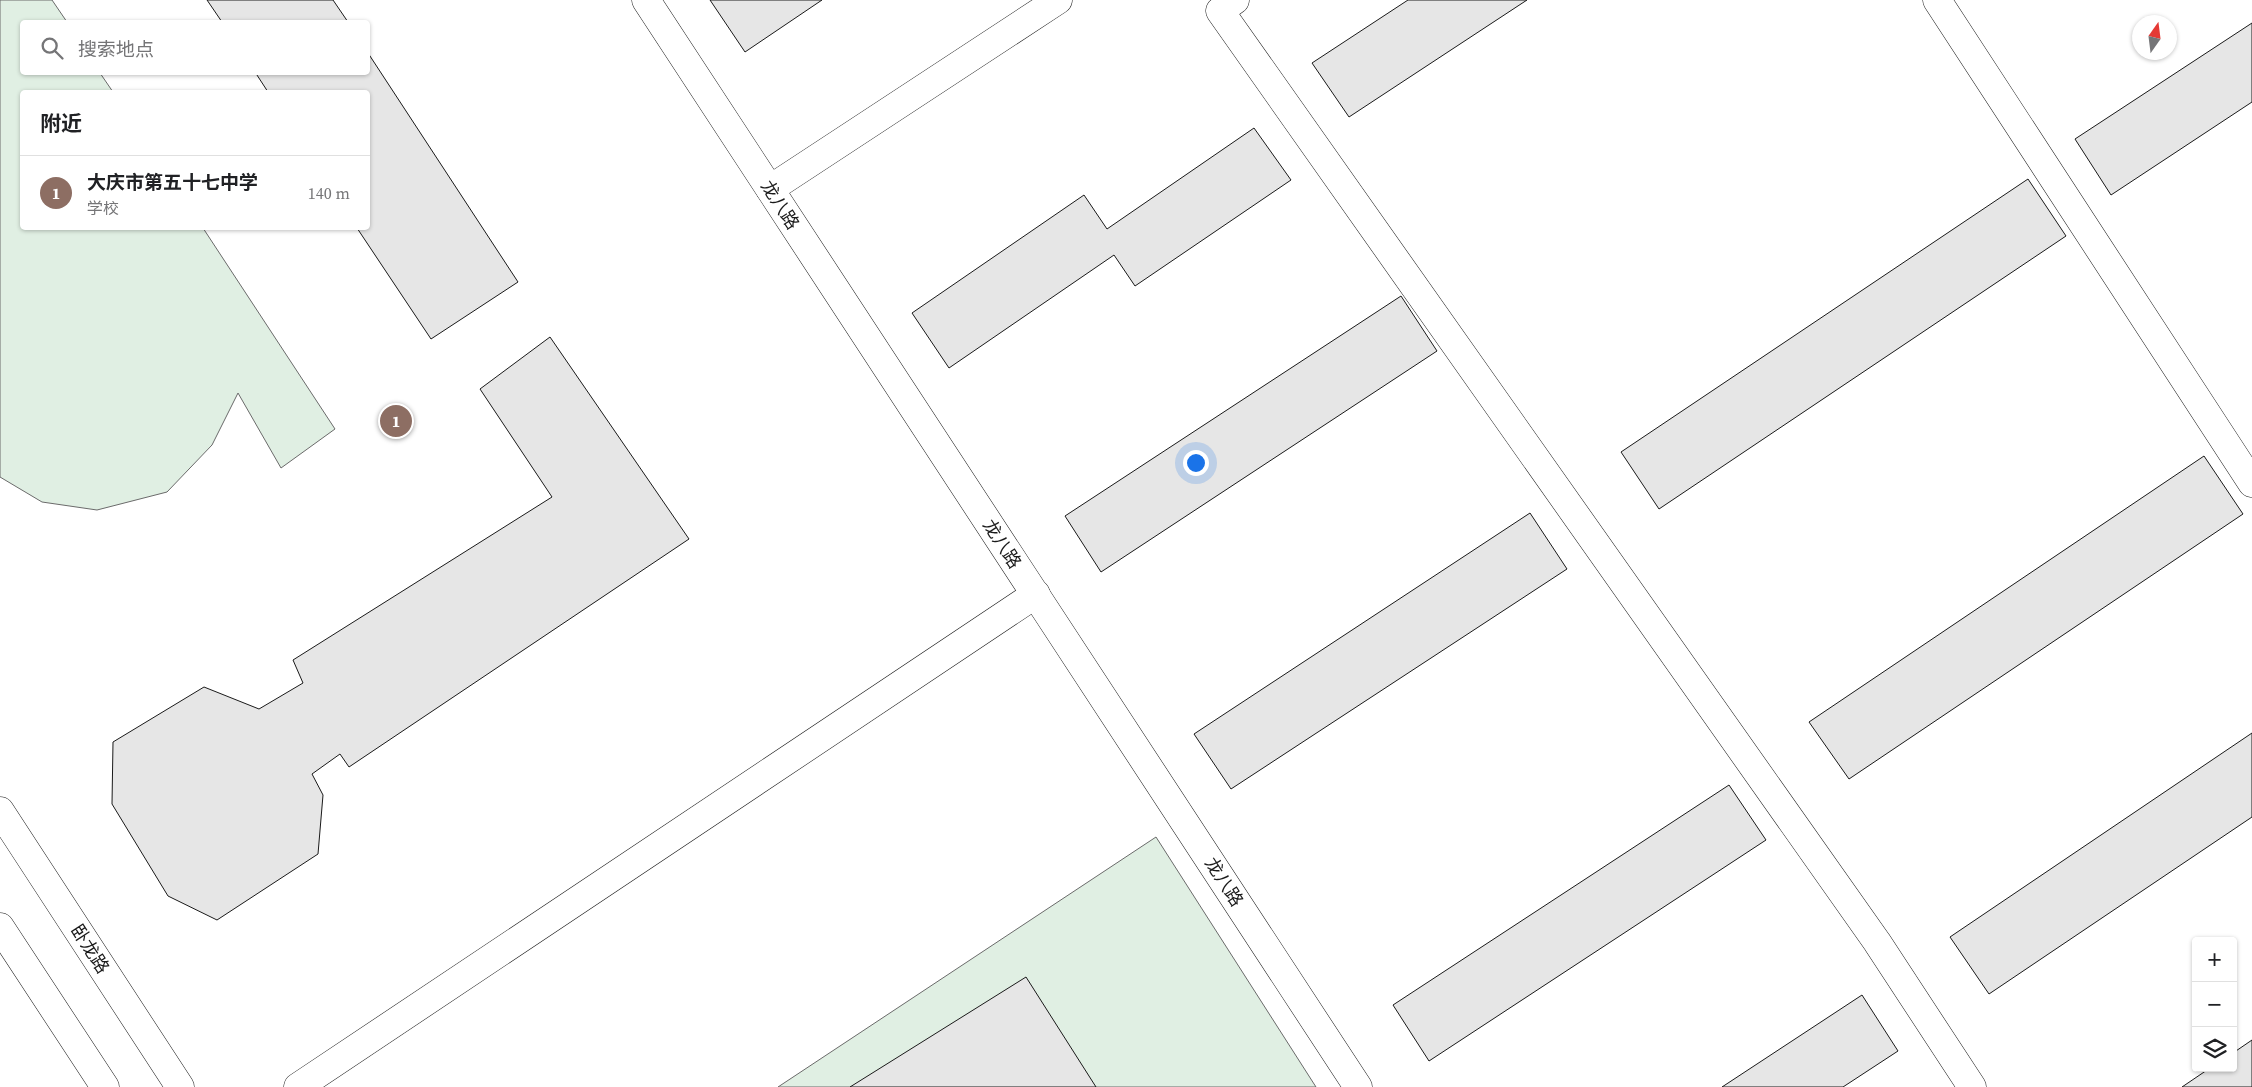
<!DOCTYPE html>
<html lang="zh">
<head>
<meta charset="utf-8">
<style>
	body { margin:0; font-family:"Source Serif 4","Noto Sans SC",serif; background:#f2f2f2; color:#202124 }
	.controls { position:absolute; right:15px; bottom:15px; display:grid; overflow:hidden; border-radius:5px; box-shadow:0 1px 4px #0004 }
	.controls button { width:45px; height:45px; display:grid; place-items:center; padding:0; border:0; border-bottom:1px solid #e0e0e0; background:#fff; color:#202124; font:25px sans-serif }
	.compass { position:absolute; left:2132px; top:15px; width:45px; height:45px; border-radius:50%; background:#fff; box-shadow:0 1px 4px #0004; rotate:14deg }
	.you { position:absolute; left:1195px; top:462px; width:18px; height:18px; margin:-12px; border:4px solid #fff; border-radius:50%; background:#1a73e8; box-shadow:0 0 0 8px #1a73e833 }
	.badge { display:grid; place-items:center; width:32px; height:32px; border-radius:50%; background:#7c3aed; color:#fff; font-size:16px; font-weight:700 }
	.pin { position:absolute; translate:-50% -50%; border:2px solid #fff; box-shadow:0 1px 5px #0006 }
	.list { margin:0; padding:0; list-style:none }
	h2 { display:flex; justify-content:space-between; align-items:center; height:65px; margin:0; padding:0 20px; font-size:21px }
	h2 small { font-size:16px; font-weight:400; color:#757577 }
	.list li { display:grid; grid-template-columns:32px 1fr auto; gap:15px; align-items:center; box-sizing:border-box; height:75px; padding:0 20px; border-top:1px solid #e0e0e0 }
	.list b { display:block; font-size:19px; white-space:nowrap }
	.list p { margin:0; font-size:16px; white-space:nowrap; color:#757577 }
	.list em { font-size:16px; font-style:normal; color:#757577 }
	.icon { flex:none; width:28px; height:28px; fill:none; stroke:currentColor; stroke-width:2; stroke-linecap:round; stroke-linejoin:round }
	.map { position:relative; flex:none; width:2252px; height:1087px; overflow:hidden }
	.search { position:absolute; background:#fff; box-shadow:0 1px 4px #0004; left:20px; top:20px; width:350px; height:55px; display:flex; align-items:center; gap:12px; box-sizing:border-box; padding:0 18px; border-radius:5px; color:#757577; font-size:19px }
	.panel { position:absolute; background:#fff; box-shadow:0 1px 4px #0004; left:20px; top:90px; width:350px; height:140px; border-radius:5px }
	.map>svg:first-child { display:block }
</style>
</head>
<body>
<div class="map">
<svg width="2252" height="1087" viewBox="0 0 2252 1087">
	<rect width="100%" height="100%" fill="#fff"/>
	<g fill="#e0efe3" stroke="#6a6a6a">
		<polygon points="0,0 52,0 67,22 22,22 22,72 100,73 113,92 22,92 22,228 203,228 335,429 281,468 238,393 212,445 167,492 97,510 42,502 0,477"/>
		<polygon points="1156,837 1316,1087 778,1087"/>
	</g>
	<g fill="#e6e6e6" stroke="#1a1a1a">
		<polygon points="207,0 333,0 348,22 222,22"/>
		<polygon points="710,0 822,0 745,52"/>
		<polygon points="1408,0 1527,0 1349,117 1312,63"/>
		<polygon points="2252,23 2252,102 2111,195 2075,139"/>
		<polygon points="368,53 518,282 431,339 357,228 368,228 368,92 268,92 255,72 368,72"/>
		<polygon points="1254,128 1291,180 1135,286 1114,255 949,368 912,313 1084,195 1107,229"/>
		<polygon points="2028,179 2066,236 1659,509 1621,452"/>
		<polygon points="1401,296 1437,351 1101,572 1065,516"/>
		<polygon points="550,337 689,539 349,767 340,754 312,774 323,795 318,854 217,920 168,896 112,804 113,742 204,687 259,709 303,683 293,660 552,497 480,389"/>
		<polygon points="2204,456 2243,514 1849,779 1809,722"/>
		<polygon points="1530,513 1567,569 1231,789 1194,734"/>
		<polygon points="2252,733 2252,817 1989,994 1950,937"/>
		<polygon points="1729,785 1766,840 1429,1061 1393,1005"/>
		<polygon points="1026,977 1096,1087 850,1087"/>
		<polygon points="1862,995 1898,1051 1843,1087 1722,1087"/>
		<polygon points="2252,1040 2252,1087 2182,1087 2210,1068 2233,1068 2233,1053"/>
	</g>
	<g fill="none" stroke-linecap="round" stroke-linejoin="round">
		<defs>
			<g id="street">
				<polyline points="1235,0 1220,11 1877,942 1972,1087"/>
				<polyline points="1937,0 2252,483"/>
				<polyline points="770,189 1058,0"/>
				<polyline points="298,1087 1036,594"/>
			</g>
			<polyline id="secondary" points="646,0 1358,1087"/>
			<g id="primary">
				<polyline points="0,811 180,1087"/>
				<polyline points="0,927 105,1087"/>
			</g>
		</defs>
		<use href="#street" stroke="#1a1a1a" stroke-width="29"/>
		<use href="#secondary" stroke="#1a1a1a" stroke-width="29"/>
		<use href="#primary" stroke="#1a1a1a" stroke-width="29"/>
		<use href="#street" stroke="#fff" stroke-width="28"/>
		<use href="#secondary" stroke="#fff" stroke-width="28"/>
		<use href="#primary" stroke="#fff" stroke-width="28"/>
	</g>
	<g text-anchor="middle" stroke-width="4" stroke-linejoin="round" paint-order="stroke">
		<g font-size="18" fill="#1a1a1a" stroke="#fff">
			<text transform="translate(780 205) rotate(57)" y="6">龙八路</text>
			<text transform="translate(1002 544) rotate(57)" y="6">龙八路</text>
			<text transform="translate(1224 882) rotate(57)" y="6">龙八路</text>
			<text transform="translate(90 949) rotate(57)" y="6">卧龙路</text>
		</g>
	</g>
</svg>
<div class="controls">
<button>+</button>
<button>−</button>
<button><svg class="icon" aria-label="layers" viewBox="0 0 24 24"><path d="M12 4l9 5-9 5-9-5zM3 14l9 5 9-5"/></svg></button>
</div>
<svg class="compass" viewBox="-18 -18 36 36"><path d="M0-13l5 13h-10z" fill="#e53935"/><path d="M0 13l5-13h-10z" fill="#757577"/></svg>
<div class="you"></div>
<div class="pin badge" style="left:396px;top:421px;background:#8d6e63">1</div>
<div class="search"><svg class="icon" aria-label="search" viewBox="0 0 24 24"><circle cx="10" cy="10" r="6"/><path d="M15 15l6 6"/></svg>搜索地点</div>
<section class="panel">
<h2>附近<small></small></h2>
<ul class="list">
<li><span class="badge" style="background:#8d6e63">1</span><div><b>大庆市第五十七中学</b><p>学校</p></div><em>140 m</em></li>
</ul>
</section>
</div>
</body>
</html>
